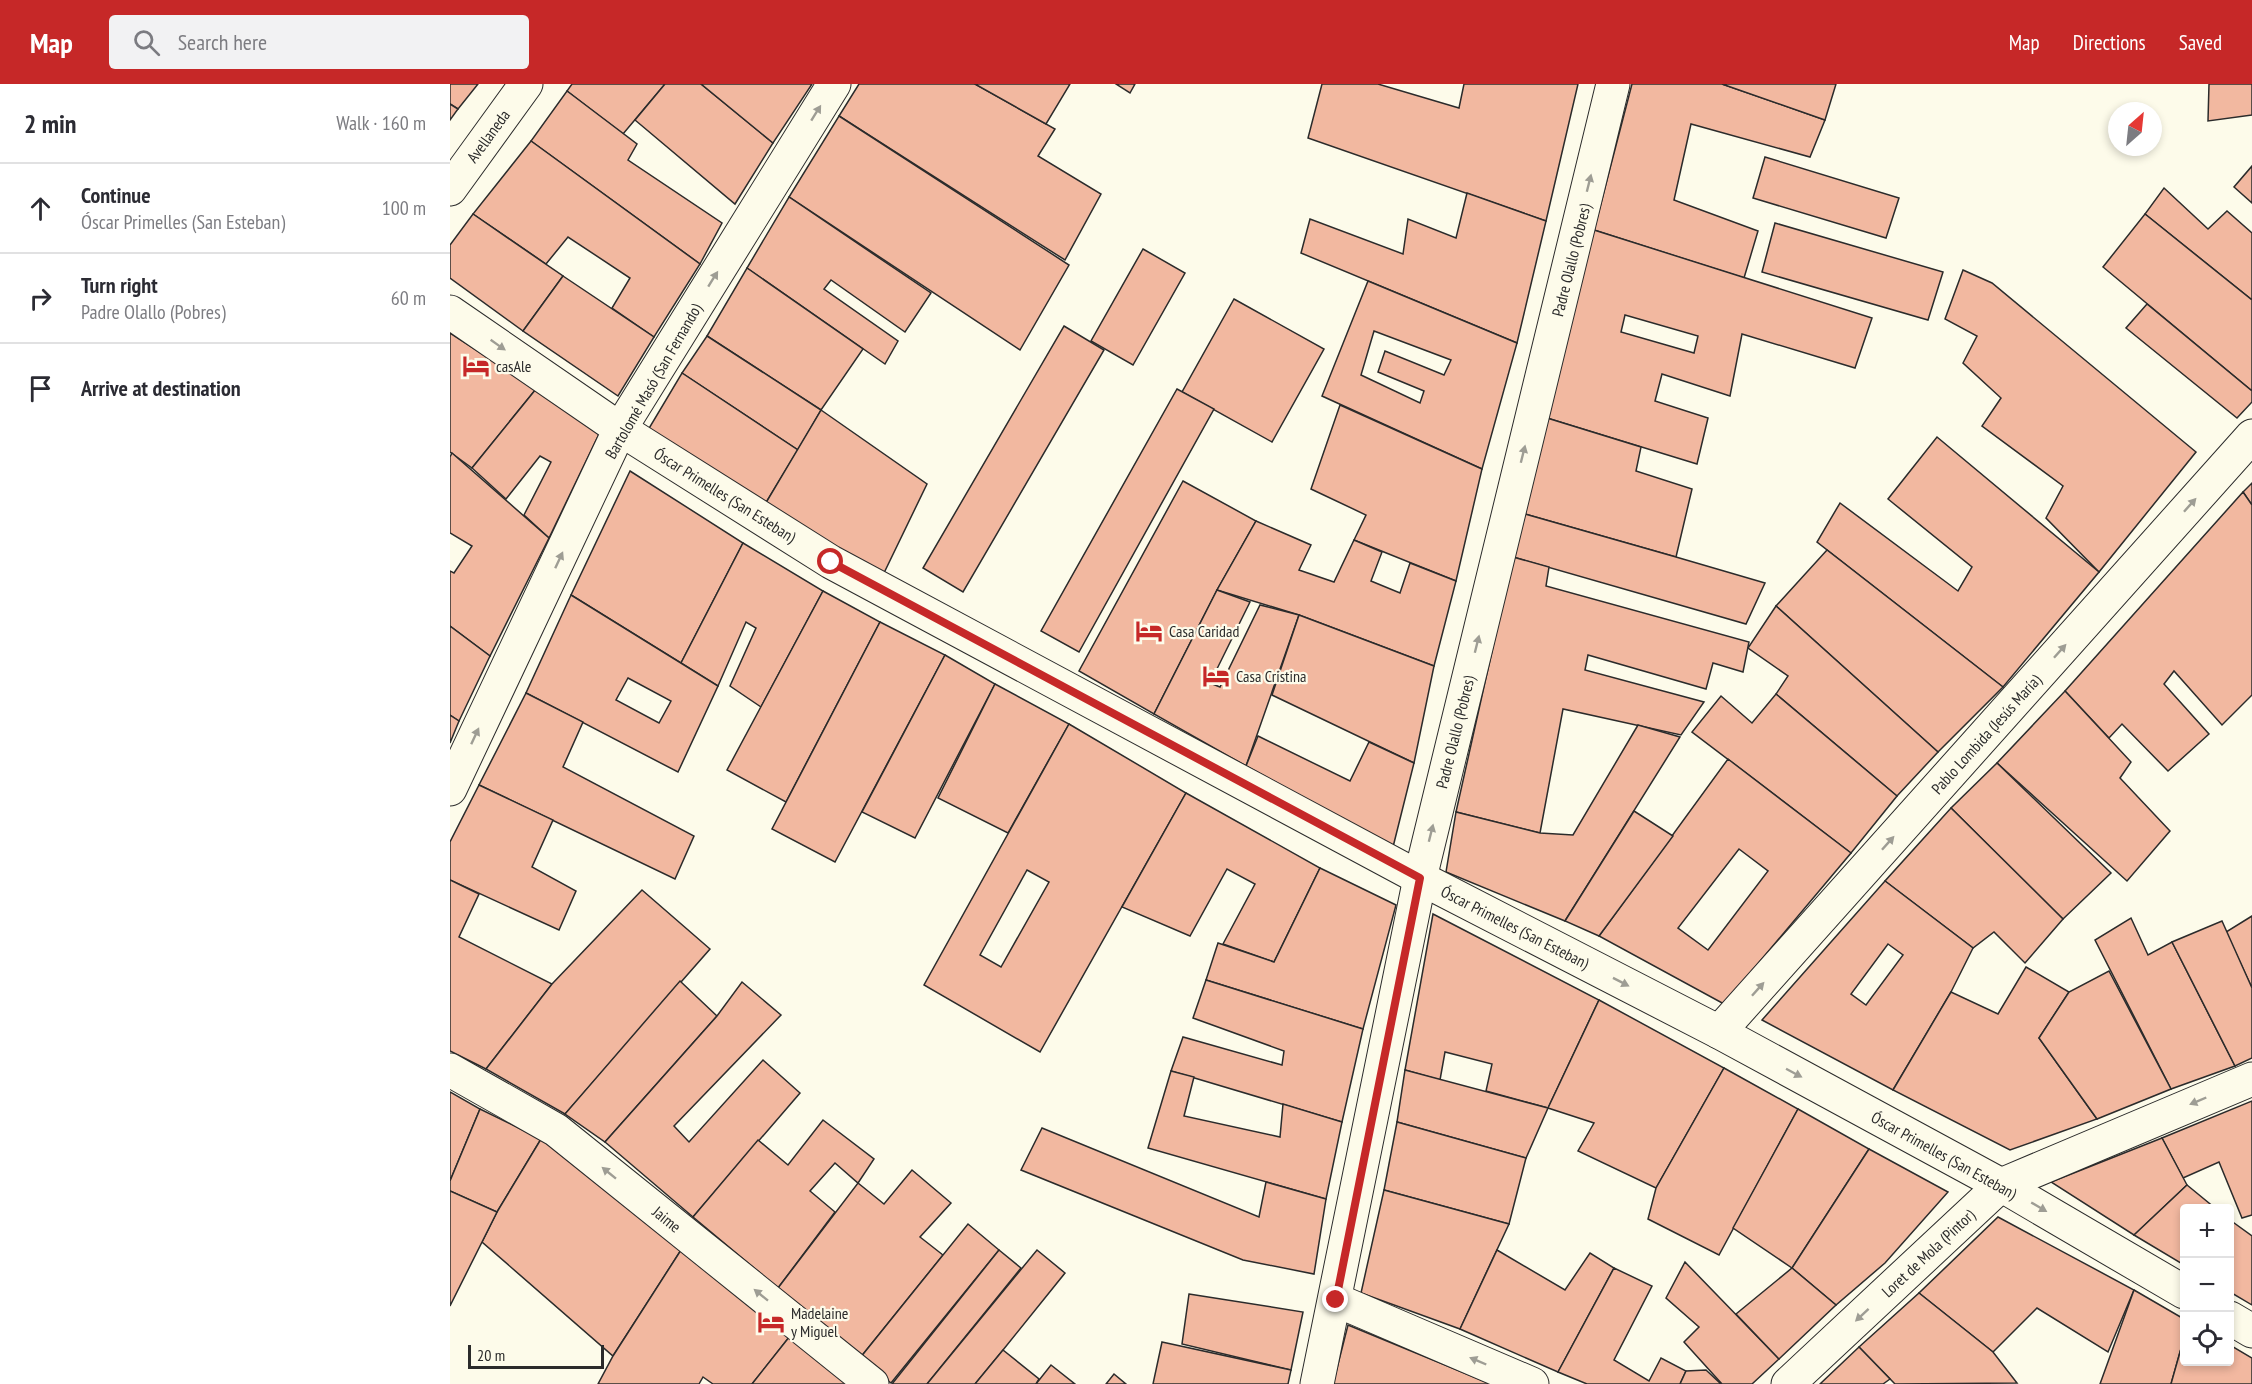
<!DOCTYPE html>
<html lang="en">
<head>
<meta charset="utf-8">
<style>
	body { margin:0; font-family:"PT Sans Narrow",sans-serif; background:#f2f2f3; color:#2b2b33 }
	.controls { position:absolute; right:18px; bottom:18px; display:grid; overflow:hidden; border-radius:6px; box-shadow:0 3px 9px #0003 }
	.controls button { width:54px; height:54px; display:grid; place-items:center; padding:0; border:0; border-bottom:2px solid #e1e1e2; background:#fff; color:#2b2b33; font:30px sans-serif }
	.compass { position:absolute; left:1658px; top:18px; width:54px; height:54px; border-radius:50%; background:#fff; box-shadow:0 3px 9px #0003; rotate:27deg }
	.scale { position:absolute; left:18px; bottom:15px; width:136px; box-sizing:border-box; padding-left:6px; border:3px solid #2b2b2b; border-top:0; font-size:16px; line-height:21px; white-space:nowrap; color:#2b2b2b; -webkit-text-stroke:4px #fdfbea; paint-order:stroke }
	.stop { position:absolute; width:18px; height:18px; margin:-14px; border:4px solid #c62828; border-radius:50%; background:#fff }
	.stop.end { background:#c62828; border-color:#fff; box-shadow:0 2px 6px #0008 }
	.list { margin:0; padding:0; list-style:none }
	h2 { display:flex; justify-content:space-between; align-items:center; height:78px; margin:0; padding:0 24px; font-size:26px }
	h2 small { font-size:20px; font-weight:400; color:#7c7c81 }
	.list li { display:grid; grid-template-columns:39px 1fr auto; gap:18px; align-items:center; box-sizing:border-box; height:90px; padding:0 24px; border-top:2px solid #e1e1e2 }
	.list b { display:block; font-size:22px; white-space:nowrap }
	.list p { margin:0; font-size:20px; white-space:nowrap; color:#7c7c81 }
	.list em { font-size:20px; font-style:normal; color:#7c7c81 }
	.icon { flex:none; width:33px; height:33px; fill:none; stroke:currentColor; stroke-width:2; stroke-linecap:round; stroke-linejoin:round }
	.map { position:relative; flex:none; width:1802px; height:1300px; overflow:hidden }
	header { display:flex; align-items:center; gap:36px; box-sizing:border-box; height:84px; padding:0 30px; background:#c62828; color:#fff }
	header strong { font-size:28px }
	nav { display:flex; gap:33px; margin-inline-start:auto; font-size:21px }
	.search { width:420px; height:54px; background:#f2f2f3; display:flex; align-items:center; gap:15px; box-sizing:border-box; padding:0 21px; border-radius:6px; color:#7c7c81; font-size:22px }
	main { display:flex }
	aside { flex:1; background:#fff }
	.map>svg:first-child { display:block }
</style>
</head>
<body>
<header>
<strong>Map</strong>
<div class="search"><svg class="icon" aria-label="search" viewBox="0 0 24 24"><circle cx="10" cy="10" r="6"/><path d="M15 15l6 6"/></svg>Search here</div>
<nav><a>Map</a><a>Directions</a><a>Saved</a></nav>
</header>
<main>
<aside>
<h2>2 min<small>Walk · 160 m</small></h2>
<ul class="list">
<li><svg class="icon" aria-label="ahead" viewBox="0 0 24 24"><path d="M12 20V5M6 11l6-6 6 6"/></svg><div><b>Continue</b><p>Óscar Primelles (San Esteban)</p></div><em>100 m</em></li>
<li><svg class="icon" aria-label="right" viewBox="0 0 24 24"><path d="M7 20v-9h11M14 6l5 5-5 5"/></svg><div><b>Turn right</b><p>Padre Olallo (Pobres)</p></div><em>60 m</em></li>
<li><svg class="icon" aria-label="arrive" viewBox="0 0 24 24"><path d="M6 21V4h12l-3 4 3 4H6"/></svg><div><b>Arrive at destination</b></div></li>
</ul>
</aside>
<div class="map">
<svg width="1802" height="1300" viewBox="0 0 1802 1300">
	<rect width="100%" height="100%" fill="#fdfbea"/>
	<g fill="#f2b8a0" stroke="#2b2b2b" stroke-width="1.5" fill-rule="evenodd">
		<polygon points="0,0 28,0 8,25 0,20"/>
		<polygon points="122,0 215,0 173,50 117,7"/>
		<polygon points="215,0 251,0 323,59 285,120 185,36"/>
		<polygon points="251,0 362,0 323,59"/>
		<polygon points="409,0 525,0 605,45 588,72 651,110 615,176 389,32"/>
		<polygon points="525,0 620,0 596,40"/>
		<polygon points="666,0 685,0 680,9"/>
		<polygon points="872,0 928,0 1009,24 1014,0 1128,0 1096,137 858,54"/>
		<polygon points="1182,0 1272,0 1375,36 1360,73 1241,40 1224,116 1308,147 1294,194 1144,146"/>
		<polygon points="1272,0 1386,0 1375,36"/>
		<polygon points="1759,0 1802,0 1802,31 1758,37"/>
		<polygon points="117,7 187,60 178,76 272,139 250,180 81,57"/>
		<polygon points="0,20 8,25 0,36"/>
		<polygon points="389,32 619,181 570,266 339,113"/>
		<polygon points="81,57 250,180 204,253 162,224 180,194 118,153 96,180 23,130"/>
		<polygon points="1315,73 1449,114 1436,154 1303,114"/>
		<polygon points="1802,82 1802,119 1784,103"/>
		<polygon points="1714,104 1758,145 1777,127 1802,149 1802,216 1695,130"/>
		<polygon points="1017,109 1096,137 1067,259 851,169 860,135 953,170 958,135 1006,154"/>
		<polygon points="339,113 481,209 455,248 381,196 374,205 448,257 435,280 297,184"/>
		<polygon points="23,130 113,192 73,247 0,194 0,161"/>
		<polygon points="1695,130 1802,216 1802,307 1653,183"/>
		<polygon points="1325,139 1493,188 1478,236 1312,188"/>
		<path d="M1144,146l278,88 -17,50 -113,-34 -12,62 -68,-22 -7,27 53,17 -11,46 -150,-46zM1175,231l73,21 -4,17 -73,-21z"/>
		<polygon points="693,165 735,189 683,281 641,257"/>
		<polygon points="297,184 413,265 371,326 257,252"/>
		<polygon points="1513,186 1542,199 1746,368 1649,488 1596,434 1613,402 1532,342 1551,314 1513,279 1527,252 1495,235"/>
		<polygon points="113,192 204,253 168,312 73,247"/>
		<path d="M918,197l149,62 -35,126 -160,-73zM924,247l77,29 -7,15 -59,-24 -7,21 46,19 -4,12 -59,-28z"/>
		<polygon points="784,215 874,265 822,358 732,308"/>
		<polygon points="1697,220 1802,307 1802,318 1787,334 1676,244"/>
		<polygon points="614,242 654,266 513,508 473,484"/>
		<polygon points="0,249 86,305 22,384 0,368"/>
		<polygon points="257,252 371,326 348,366 232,289"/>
		<polygon points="232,289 348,366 314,422 198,346"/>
		<polygon points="86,305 149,350 99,454 74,431 101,378 90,372 56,415 22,384"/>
		<polygon points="727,305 764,325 629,568 591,547"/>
		<polygon points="890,321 1032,385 1006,497 904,456 916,431 861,405"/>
		<polygon points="371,326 477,400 433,491 314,422"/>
		<polygon points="1097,334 1191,363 1186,387 1242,405 1226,473 1075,430"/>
		<polygon points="1487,353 1649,488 1553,603 1367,458 1390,419 1508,507 1522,483 1438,415"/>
		<polygon points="2,369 99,454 40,572 0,542 0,487 4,489 22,462 0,449 0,373"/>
		<polygon points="180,387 293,459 231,579 121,511"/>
		<polygon points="733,397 806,437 767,506 704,630 629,587"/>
		<polygon points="1802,399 1802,421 1793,408"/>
		<polygon points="1793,408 1802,421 1802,611 1772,641 1724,587 1714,600 1759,650 1718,687 1672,640 1659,654 1615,607"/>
		<polygon points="1075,430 1226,473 1315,499 1296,540 1063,473"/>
		<polygon points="806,437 861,461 849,486 884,498 904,456 932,468 921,497 950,509 960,479 1006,497 984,582 849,531 767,506"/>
		<polygon points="293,459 373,507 311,623 280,602 306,544 296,538 268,602 231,579"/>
		<polygon points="1377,466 1553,603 1488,668 1326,522"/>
		<polygon points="1063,473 1099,483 1096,502 1299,558 1293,588 1263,579 1256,605 1138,571 1135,586 1254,618 1231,651 1113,625 1090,749 1006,728"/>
		<polygon points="767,506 800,518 760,599 770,603 810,521 849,531 796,682 704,630"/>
		<polygon points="373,507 430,538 336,718 277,686"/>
		<path d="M121,511l147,91 -40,86 -152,-79zM178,594l43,23 -12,22 -43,-23z"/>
		<polygon points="1326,522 1488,668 1447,712 1326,610 1338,592 1298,564"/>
		<polygon points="849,531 984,582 964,679 822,611"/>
		<polygon points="430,538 495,571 385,778 322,745"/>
		<polygon points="0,542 40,572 9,637 0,631"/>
		<polygon points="495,571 545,600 465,754 412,728"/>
		<polygon points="545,600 619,640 558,749 488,714"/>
		<polygon points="1615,607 1681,678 1670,694 1720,747 1677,797 1547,679"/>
		<polygon points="76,609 133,638 113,683 244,752 225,795 29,701"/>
		<polygon points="1326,610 1447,712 1401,769 1242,648 1271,612 1302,639"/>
		<polygon points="0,631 9,637 0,659"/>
		<path d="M619,640l117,69 -146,259 -116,-67zM577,786l22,12 -48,85 -21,-12z"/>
		<polygon points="1188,641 1230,653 1115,837 996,788 1006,728 1090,749 1123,751"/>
		<polygon points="808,652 900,697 919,658 964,679 943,763 796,682"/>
		<path d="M1278,675l123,94 -127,151 -125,-68zM1289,765l29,22 -60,79 -30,-22z"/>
		<polygon points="1547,679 1661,789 1613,835 1501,724"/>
		<polygon points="29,701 103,736 82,783 126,807 109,846 0,796 0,758"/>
		<polygon points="736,709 870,784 824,878 773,860 805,800 777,785 740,852 672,823"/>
		<polygon points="1501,724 1613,835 1575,879 1544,848 1523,864 1435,797"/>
		<polygon points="1184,727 1223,752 1149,852 1115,837"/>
		<polygon points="870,784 946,821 913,945 756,896 768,859 824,878"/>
		<polygon points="0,796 29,810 9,853 102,900 36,985 0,967"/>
		<path d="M1435,797l88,67 -22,44 -58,98 -131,-70zM1438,860l15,11 -37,50 -15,-11z"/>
		<polygon points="192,806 260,865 115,1030 36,985 102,900"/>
		<polygon points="983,830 1149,916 1098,1024 1036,1007 1042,980 995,968 990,996 955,986"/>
		<polygon points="1802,832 1802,904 1776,848"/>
		<polygon points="1681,834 1698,871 1722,858 1785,982 1721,1005 1645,856"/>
		<polygon points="1772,837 1802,904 1802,974 1785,982 1722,858"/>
		<polygon points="1576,883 1619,908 1589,954 1647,1035 1560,1066 1443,1006 1501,908 1548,930"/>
		<polygon points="1659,887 1721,1005 1647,1035 1589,954 1619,908"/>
		<polygon points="756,896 913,945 892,1038 721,987 733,953 832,981 834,967 743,934"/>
		<polygon points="230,897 267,932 155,1058 115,1030"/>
		<polygon points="292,898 331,931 224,1042 239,1058 313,976 350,1009 243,1133 155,1058 267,932"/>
		<polygon points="1149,916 1274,984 1206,1104 1128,1067 1144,1039 1098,1024"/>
		<polygon points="1274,984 1348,1025 1269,1171 1198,1135 1206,1104"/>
		<polygon points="955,986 1098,1024 1076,1074 947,1038"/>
		<polygon points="721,987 744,993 734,1032 830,1053 833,1020 892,1038 876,1115 698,1064"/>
		<polygon points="0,1008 30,1025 0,1097"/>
		<polygon points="1802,1017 1802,1131 1792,1134 1769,1078 1733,1094 1712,1054"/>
		<polygon points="30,1025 91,1055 47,1128 0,1107 0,1097"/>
		<polygon points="1348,1025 1419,1065 1342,1184 1283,1144"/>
		<polygon points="373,1036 424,1075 408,1099 385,1079 360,1107 385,1128 328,1204 243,1133 308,1056 338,1081"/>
		<polygon points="947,1038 1076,1074 1059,1140 934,1106"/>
		<polygon points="592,1044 809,1133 816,1098 876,1115 864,1190 793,1176 571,1086"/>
		<polygon points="1712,1054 1737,1101 1684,1151 1601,1098"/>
		<polygon points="91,1055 231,1166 163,1272 32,1158 47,1128"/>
		<polygon points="1419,1065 1498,1108 1435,1179 1386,1221 1342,1184"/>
		<polygon points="462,1086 501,1119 470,1153 493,1171 410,1274 328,1204 408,1099 434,1120"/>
		<polygon points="1737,1101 1765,1124 1734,1124 1734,1181 1684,1151"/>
		<polygon points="934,1106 1059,1140 1010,1245 911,1209"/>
		<polygon points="0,1107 47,1128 0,1222"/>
		<polygon points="1548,1133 1684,1206 1658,1268 1587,1224 1543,1268 1469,1209"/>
		<polygon points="1780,1136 1802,1152 1802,1221 1780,1208"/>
		<polygon points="518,1140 549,1166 441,1299 410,1274"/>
		<polygon points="231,1166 340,1252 302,1300 263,1300 253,1293 249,1300 148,1300 163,1272"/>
		<polygon points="549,1166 571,1184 477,1300 442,1300"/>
		<polygon points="587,1166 615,1189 553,1266 525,1300 477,1300"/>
		<polygon points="1047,1166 1115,1206 1140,1169 1164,1184 1108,1288 1010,1245"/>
		<polygon points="1235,1178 1329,1275 1302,1300 1272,1300 1234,1258 1249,1243 1216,1214"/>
		<polygon points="1164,1184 1202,1202 1164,1276 1199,1297 1211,1274 1236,1287 1230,1300 1137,1300 1108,1288"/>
		<polygon points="1342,1184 1386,1221 1329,1275 1286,1230"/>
		<polygon points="1684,1206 1734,1235 1734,1254 1721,1300 1650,1300"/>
		<polygon points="1469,1209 1543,1268 1567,1299 1445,1300 1409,1263"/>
		<polygon points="739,1210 853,1228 841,1286 732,1260"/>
		<polygon points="898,1241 1041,1300 883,1300"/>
		<polygon points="340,1252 399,1300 302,1300"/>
		<polygon points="1734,1254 1734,1278 1780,1278 1780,1261 1802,1274 1802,1300 1721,1300"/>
		<polygon points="712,1258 841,1286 838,1300 703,1300"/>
		<polygon points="1409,1263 1440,1295 1433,1300 1370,1300"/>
		<polygon points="553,1266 589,1295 586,1300 525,1300"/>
		<polygon points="601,1281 625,1300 586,1300"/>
		<polygon points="1256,1286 1271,1300 1230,1300 1236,1287"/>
		<polygon points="664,1290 676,1300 656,1300"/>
	</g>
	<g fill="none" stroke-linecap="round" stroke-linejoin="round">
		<defs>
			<g id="minor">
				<polyline points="0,705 170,345 384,0"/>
				<polyline points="1269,948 1802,352"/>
				<polyline points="0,986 106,1046 422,1300"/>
				<polyline points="886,1216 1082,1300"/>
				<polyline points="1338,1300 1551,1101 1802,995"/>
			</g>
			<g id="secondary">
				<polyline points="0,228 170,345 381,478 970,794 1269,948 1551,1101 1734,1208"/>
				<polyline points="1780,1234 1802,1247"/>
				<polyline points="867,1300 970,794 1163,0"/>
			</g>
			<polyline id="primary" points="0,105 76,0"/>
		</defs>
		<use href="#minor" stroke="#2b2b2b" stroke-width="35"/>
		<use href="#secondary" stroke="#2b2b2b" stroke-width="35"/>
		<use href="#primary" stroke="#2b2b2b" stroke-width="35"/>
		<use href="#minor" stroke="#fdfbea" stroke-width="33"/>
		<use href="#secondary" stroke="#fdfbea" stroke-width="33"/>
		<use href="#primary" stroke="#fdfbea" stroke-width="33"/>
	</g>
	<defs><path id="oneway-solid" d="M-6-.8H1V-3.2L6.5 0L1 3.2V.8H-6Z" transform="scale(1.5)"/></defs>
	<g fill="#9e9d94">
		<use href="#oneway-solid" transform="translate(366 29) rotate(-58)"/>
		<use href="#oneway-solid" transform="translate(1139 99) rotate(-76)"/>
		<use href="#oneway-solid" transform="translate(263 195) rotate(-58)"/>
		<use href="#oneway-solid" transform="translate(48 261) rotate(35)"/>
		<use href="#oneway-solid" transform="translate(1073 370) rotate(-76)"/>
		<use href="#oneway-solid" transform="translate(1740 421) rotate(-48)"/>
		<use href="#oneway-solid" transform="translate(109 476) rotate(-65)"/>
		<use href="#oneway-solid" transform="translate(1027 560) rotate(-76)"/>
		<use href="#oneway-solid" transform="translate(1610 567) rotate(-48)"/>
		<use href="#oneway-solid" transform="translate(25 652) rotate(-65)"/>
		<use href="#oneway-solid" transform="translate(981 749) rotate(-76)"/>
		<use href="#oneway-solid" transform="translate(1438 759) rotate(-48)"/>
		<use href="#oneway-solid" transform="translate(1171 898) rotate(27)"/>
		<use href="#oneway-solid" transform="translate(1308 905) rotate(-48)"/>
		<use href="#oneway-solid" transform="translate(1344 989) rotate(28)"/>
		<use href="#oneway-solid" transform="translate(1748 1017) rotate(157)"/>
		<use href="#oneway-solid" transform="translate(159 1089) rotate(-141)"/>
		<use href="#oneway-solid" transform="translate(1589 1123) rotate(30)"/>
		<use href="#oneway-solid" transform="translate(311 1211) rotate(-141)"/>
		<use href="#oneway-solid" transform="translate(1412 1231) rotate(137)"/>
		<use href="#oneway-solid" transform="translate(1028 1277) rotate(-157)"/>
	</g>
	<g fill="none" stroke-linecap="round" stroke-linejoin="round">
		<polyline stroke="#c62828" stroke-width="8" points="381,478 970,794 886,1216"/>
	</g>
	<defs>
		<symbol id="hotel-bare" viewBox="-9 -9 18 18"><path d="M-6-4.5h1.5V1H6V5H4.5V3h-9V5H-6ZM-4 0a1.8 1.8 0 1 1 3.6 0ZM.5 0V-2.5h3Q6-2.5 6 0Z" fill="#c62828" stroke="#fdfbea" stroke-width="2.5" paint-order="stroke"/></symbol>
	</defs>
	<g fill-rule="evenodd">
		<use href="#hotel-bare" x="7" y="263" width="38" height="38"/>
		<use href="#hotel-bare" x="680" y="528" width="38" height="38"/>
		<use href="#hotel-bare" x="747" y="573" width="38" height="38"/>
		<use href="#hotel-bare" x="302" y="1219" width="38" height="38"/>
	</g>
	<g text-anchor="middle" stroke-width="4.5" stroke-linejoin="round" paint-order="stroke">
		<g font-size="16" fill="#2b2b2b" stroke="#fdfbea">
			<text transform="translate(38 52) rotate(-54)" y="6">Avellaneda</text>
			<text transform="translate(1121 176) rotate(-76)" y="6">Padre Olallo (Pobres)</text>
			<text transform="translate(203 297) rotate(-60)" y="6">Bartolomé Masó (San Fernando)</text>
			<text transform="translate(275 411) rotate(32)" y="6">Óscar Primelles (San Esteban)</text>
			<text transform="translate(1005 648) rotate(-76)" y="6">Padre Olallo (Pobres)</text>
			<text transform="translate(1536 650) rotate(-48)" y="6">Pablo Lombida (Jesús María)</text>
			<text transform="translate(1065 843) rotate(27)" y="6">Óscar Primelles (San Esteban)</text>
			<text transform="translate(1494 1071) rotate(29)" y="6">Óscar Primelles (San Esteban)</text>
			<text transform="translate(217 1135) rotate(39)" y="6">Jaime</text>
			<text transform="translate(1478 1169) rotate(-43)" y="6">Loret de Mola (Pintor)</text>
		</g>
		<g font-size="16" fill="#2b2b2b" stroke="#fdfbea" text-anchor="start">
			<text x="46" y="288">casAle</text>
			<text x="719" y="553">Casa Caridad</text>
			<text x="786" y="598">Casa Cristina</text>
			<text x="341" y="1235">Madelaine<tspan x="341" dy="18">y Miguel</tspan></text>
		</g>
	</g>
</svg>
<div class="controls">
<button>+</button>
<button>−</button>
<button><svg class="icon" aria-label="locate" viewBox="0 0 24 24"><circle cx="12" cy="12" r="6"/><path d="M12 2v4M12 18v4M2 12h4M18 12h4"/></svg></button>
</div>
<svg class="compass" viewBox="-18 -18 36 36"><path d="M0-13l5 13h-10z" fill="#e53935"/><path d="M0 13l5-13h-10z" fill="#7c7c81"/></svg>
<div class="scale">20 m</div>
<div class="stop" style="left:381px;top:478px"></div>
<div class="stop end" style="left:886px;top:1216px"></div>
</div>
</main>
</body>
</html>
